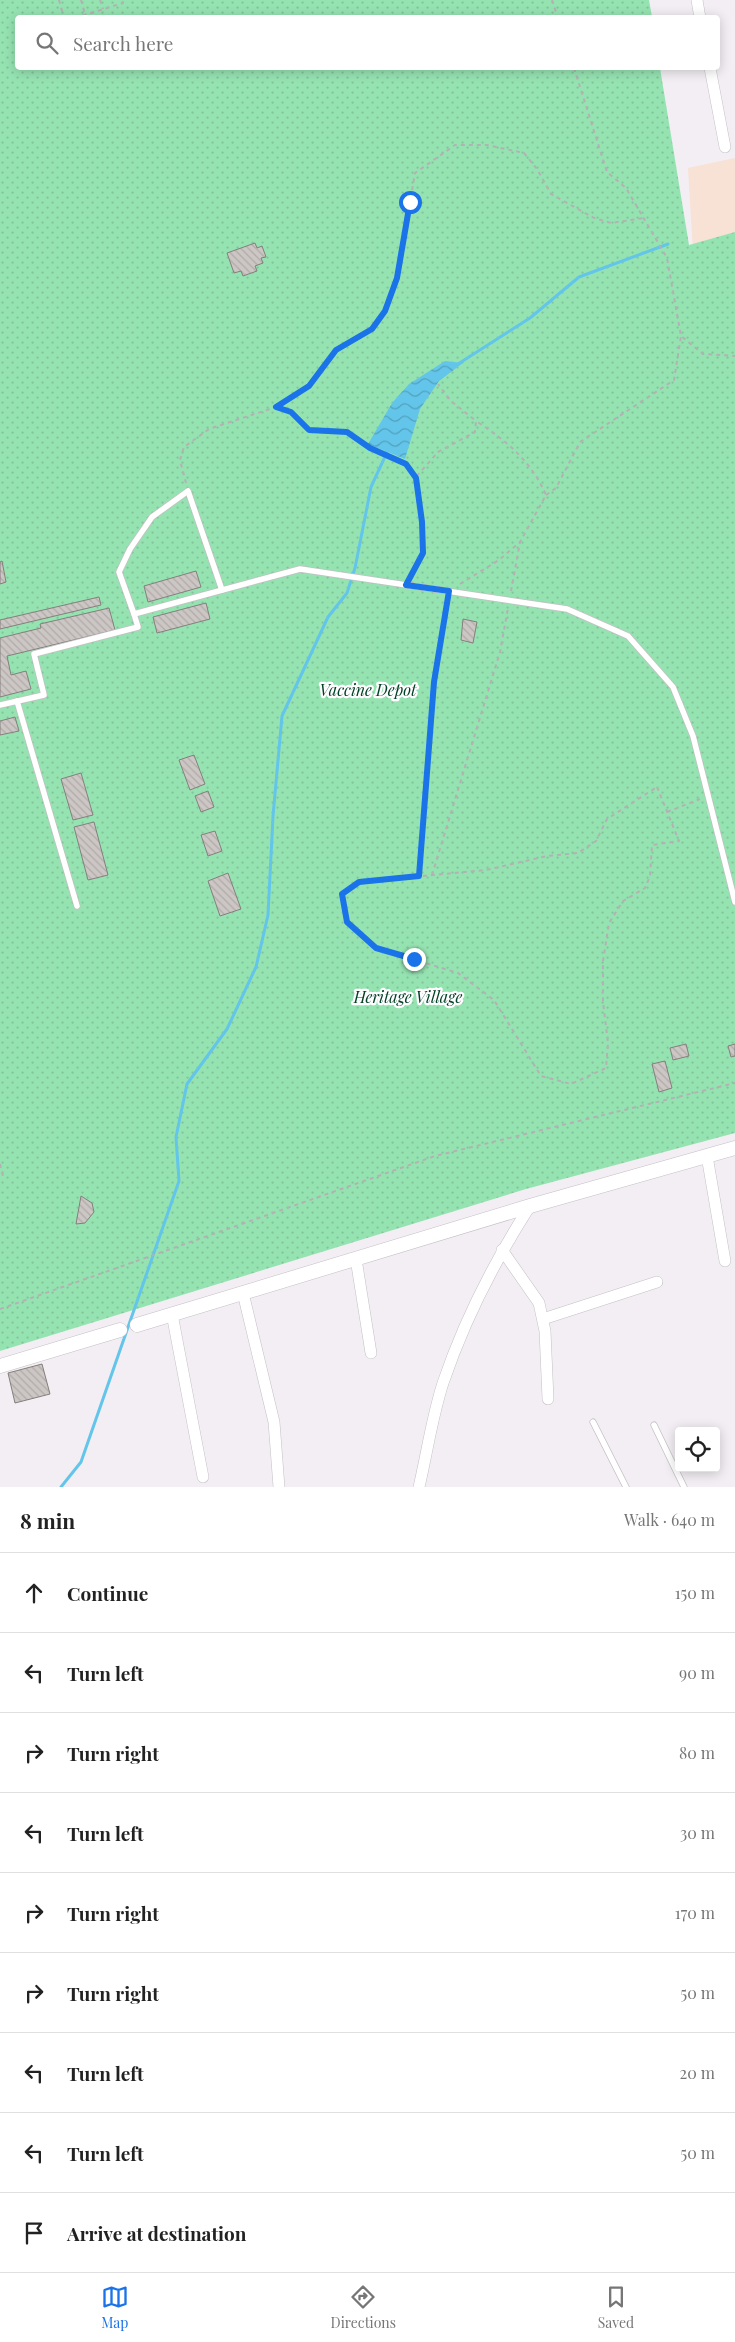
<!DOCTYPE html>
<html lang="en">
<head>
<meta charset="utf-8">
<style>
	body { margin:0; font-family:"Playfair Display",serif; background:#f6f6f6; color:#222 }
	.controls { position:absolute; right:15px; bottom:15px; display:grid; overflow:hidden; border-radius:5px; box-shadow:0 2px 12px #0003 }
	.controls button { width:45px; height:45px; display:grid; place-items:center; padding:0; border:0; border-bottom:1px solid #e0e0e0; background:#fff; color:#222; font:25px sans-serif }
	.stop { position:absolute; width:15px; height:15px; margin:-11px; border:4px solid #1a73e8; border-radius:50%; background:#fff }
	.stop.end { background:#1a73e8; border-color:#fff; box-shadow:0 1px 5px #0008 }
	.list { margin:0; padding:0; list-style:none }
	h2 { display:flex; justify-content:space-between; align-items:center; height:65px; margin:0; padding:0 20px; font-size:21px }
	h2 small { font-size:16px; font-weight:400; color:#767676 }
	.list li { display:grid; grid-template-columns:32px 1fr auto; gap:15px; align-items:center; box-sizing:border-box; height:80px; padding:0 20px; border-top:1px solid #e0e0e0 }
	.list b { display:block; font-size:19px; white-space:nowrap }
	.list em { font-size:16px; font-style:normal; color:#767676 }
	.icon { flex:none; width:28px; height:28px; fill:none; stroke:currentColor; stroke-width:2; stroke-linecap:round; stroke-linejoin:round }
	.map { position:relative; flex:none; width:735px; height:1487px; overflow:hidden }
	.search { position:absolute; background:#fff; box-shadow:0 2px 12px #0003; left:15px; right:15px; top:15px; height:55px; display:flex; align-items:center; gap:12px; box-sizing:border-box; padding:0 18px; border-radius:5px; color:#767676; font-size:19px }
	.sheet { height:785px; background:#fff }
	nav { display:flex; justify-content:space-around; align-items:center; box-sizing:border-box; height:70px; border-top:1px solid #e0e0e0; background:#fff; font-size:14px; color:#767676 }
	nav a { display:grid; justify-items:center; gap:2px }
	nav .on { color:#1a73e8 }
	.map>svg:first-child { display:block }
</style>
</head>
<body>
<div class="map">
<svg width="735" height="1487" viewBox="0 0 735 1487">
	<defs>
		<pattern id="park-dots" width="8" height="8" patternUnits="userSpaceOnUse" patternTransform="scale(1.25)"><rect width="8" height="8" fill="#96e3b2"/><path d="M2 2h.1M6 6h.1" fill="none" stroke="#82c39a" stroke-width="1.8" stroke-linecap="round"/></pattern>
		<pattern id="water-waves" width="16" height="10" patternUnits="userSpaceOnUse" patternTransform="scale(1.25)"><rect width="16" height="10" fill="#63c5ea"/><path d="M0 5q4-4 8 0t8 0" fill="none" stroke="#52a1be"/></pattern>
		<pattern id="building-back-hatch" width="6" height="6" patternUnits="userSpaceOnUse" patternTransform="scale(1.25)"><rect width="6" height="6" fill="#ccc7c4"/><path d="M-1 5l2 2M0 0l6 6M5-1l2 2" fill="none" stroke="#b0aba9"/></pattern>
	</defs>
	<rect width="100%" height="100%" fill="#f2eef3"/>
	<polygon fill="#f8e1d5" points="735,158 735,241 693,251 688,168"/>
	<polygon fill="url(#park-dots)" points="0,0 649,0 652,17 18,18 18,68 660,68 689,245 735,232 735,1133 526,1189 0,1351"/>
	<polygon fill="url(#water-waves)" points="445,361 463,363 439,381 420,409 405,459 368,444 392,403 409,384"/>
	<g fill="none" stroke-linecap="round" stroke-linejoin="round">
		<g stroke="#63c5ea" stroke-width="3">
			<polyline points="458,364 530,318 579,277 668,244"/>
			<polyline points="61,1487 81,1462 179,1181 176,1137 187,1084 227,1029 256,967 268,915 273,816 282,716 328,617 347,593 355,568 371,487 388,450"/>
		</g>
	</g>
	<g fill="url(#building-back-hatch)" stroke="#847f7d">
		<polygon points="255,243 257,248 262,246 266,257 261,258 263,263 255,266 257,271 243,276 241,271 234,273 227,253"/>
		<polygon points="2,561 6,582 0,584 0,562"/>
		<polygon points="196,571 201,587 148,602 144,586"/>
		<polygon points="99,597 101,605 0,629 0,620"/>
		<polygon points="206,603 210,619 157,633 153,617"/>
		<polygon points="109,608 115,630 7,656 11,675 26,671 31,689 0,697 0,638 41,628 40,624"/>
		<polygon points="463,619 477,622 473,643 461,640"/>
		<polygon points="15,717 19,731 0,735 0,721"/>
		<polygon points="194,755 205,784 190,790 179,760"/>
		<polygon points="81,773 93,815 73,820 61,779"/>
		<polygon points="208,791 214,807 201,812 195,796"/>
		<polygon points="94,822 108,875 88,880 74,827"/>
		<polygon points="215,831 222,851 208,856 201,835"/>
		<polygon points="228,873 241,909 220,916 208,881"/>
		<polygon points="686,1044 689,1056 673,1060 670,1048"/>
		<polygon points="735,1044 735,1056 731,1057 728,1046"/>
		<polygon points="665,1061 672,1088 659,1092 652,1064"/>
		<polygon points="81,1196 92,1203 94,1212 85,1223 76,1224"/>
		<polygon points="42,1364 50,1394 15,1403 8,1373"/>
	</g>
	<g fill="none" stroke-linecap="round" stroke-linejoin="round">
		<defs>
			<g id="service">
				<polyline points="134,614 119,572 130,549 152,517 188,491 222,590"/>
				<polyline points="17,701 77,906"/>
				<polyline points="0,705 44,695 34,654 138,627 134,614 300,569 567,609 628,636 673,687 693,736 735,902"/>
				<polyline points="593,1422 626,1487"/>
				<polyline points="654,1425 684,1487"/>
			</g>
			<g id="minor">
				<polyline points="697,0 700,18"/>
				<polyline points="710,68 725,147"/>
				<polyline points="707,1156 725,1261"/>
				<polyline points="502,1250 539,1303 545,1331 548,1399"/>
				<polyline points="356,1259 371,1353"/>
				<polyline points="243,1293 274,1422 279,1487"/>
				<polyline points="172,1314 203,1477"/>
				<polyline points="543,1319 657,1282"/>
				<path d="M419,1487c8,-34 13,-70 24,-104 21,-62 51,-121 87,-177"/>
			</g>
			<g id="tertiary">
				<polyline points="137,1325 530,1206 735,1148"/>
				<polyline points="0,1366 120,1330"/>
			</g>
		</defs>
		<use href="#service" stroke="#c4c0c4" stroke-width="7"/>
		<use href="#minor" stroke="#c4c0c4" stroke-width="12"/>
		<use href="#tertiary" stroke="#c4c0c4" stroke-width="15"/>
		<g stroke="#b4b1b5" stroke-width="2" stroke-dasharray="4 4" stroke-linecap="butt">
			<polyline points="59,0 64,18"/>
			<polyline points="81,0 85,14"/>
			<polyline points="100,0 103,9"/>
			<polyline points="552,0 558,18"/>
			<polyline points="75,18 123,3 122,0"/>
			<polyline points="574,68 607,172 626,188 667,258 681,336 703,354 735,356"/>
			<polyline points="276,407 309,386 337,350 372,329 385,311 397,278 415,173 455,145 487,145 524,153 537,169 551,194 594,218 611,223 644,218"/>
			<polyline points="186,483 180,460 184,447 209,429 276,407 291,412 309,430 347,432 370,448 406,464 416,477"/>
			<polyline points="546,495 556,488 580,442 674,380 681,336"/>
			<polyline points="410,576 423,553 422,521 416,477 438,452 475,432 476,421 451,401 438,384"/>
			<path d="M460,584l39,-24 21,-18 26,-47c-15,-34 -39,-54 -70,-74"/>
			<polyline points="511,591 520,542"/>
			<polygon points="657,787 679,841 652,845 650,876 645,888 623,901 609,923 603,961 603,1002 608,1043 606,1068 571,1084 541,1076 494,1000 458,973 377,948 347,922 343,894 359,882 486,870 547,856 578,853 596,841 607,819"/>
			<polyline points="667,812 700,799"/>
			<polyline points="432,875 500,652 508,608"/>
			<polyline points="419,876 434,682 447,600"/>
			<polyline points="0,1164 3,1176 0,1176"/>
			<polyline points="0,1309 435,1156 735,1083"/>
		</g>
		<use href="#service" stroke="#fff" stroke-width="5.5"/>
		<use href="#minor" stroke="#fff" stroke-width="11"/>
		<use href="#tertiary" stroke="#fff" stroke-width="14"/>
	</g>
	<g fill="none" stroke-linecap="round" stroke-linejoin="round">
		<polyline stroke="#1a73e8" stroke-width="6" points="410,202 397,278 385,311 372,329 336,350 309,386 276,407 291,412 309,430 347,432 370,448 406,464 416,478 422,522 423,553 406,585 449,591 434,682 419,876 359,882 342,894 347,922 376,948 414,959"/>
	</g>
	<g text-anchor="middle" stroke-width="4.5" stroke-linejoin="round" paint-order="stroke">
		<g font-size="16" font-style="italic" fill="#004224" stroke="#fefcff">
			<text x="368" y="696">Vaccine Depot</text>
			<text x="408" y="1003">Heritage Village</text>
		</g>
	</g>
</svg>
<div class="controls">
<button><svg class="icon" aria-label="locate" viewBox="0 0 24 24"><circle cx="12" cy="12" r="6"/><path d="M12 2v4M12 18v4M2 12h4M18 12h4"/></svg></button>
</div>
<div class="stop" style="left:410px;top:202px"></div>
<div class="stop end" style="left:414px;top:959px"></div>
<div class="search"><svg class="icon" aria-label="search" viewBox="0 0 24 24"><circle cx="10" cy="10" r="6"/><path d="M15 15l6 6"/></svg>Search here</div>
</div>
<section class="sheet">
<h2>8 min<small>Walk · 640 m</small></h2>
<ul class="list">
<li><svg class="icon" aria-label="ahead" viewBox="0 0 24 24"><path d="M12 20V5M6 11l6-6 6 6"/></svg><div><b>Continue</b></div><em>150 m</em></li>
<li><svg class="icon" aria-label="left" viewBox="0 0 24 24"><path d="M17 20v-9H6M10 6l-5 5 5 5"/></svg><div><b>Turn left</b></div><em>90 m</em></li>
<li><svg class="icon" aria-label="right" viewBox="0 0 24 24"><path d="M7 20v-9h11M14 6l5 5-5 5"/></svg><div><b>Turn right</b></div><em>80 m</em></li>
<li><svg class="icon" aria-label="left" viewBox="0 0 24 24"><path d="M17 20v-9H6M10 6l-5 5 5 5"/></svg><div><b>Turn left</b></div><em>30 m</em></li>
<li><svg class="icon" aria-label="right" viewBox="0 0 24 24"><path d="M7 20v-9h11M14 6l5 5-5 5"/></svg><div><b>Turn right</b></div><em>170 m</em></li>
<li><svg class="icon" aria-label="right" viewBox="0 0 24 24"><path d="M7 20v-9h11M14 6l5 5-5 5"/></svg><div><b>Turn right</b></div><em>50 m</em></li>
<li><svg class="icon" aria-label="left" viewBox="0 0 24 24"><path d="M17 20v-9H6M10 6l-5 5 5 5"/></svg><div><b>Turn left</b></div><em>20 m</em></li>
<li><svg class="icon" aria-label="left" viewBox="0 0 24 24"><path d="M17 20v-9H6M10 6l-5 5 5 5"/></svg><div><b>Turn left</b></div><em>50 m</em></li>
<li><svg class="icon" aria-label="arrive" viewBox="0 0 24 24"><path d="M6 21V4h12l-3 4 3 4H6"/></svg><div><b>Arrive at destination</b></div></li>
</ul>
</section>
<nav>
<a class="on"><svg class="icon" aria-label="map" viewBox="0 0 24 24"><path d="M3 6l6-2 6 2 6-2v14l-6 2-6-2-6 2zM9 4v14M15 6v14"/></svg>Map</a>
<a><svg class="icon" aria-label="directions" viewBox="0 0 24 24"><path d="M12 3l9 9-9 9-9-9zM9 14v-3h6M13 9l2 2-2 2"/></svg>Directions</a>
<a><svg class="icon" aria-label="saved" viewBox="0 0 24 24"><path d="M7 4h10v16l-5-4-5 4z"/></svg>Saved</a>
</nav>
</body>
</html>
